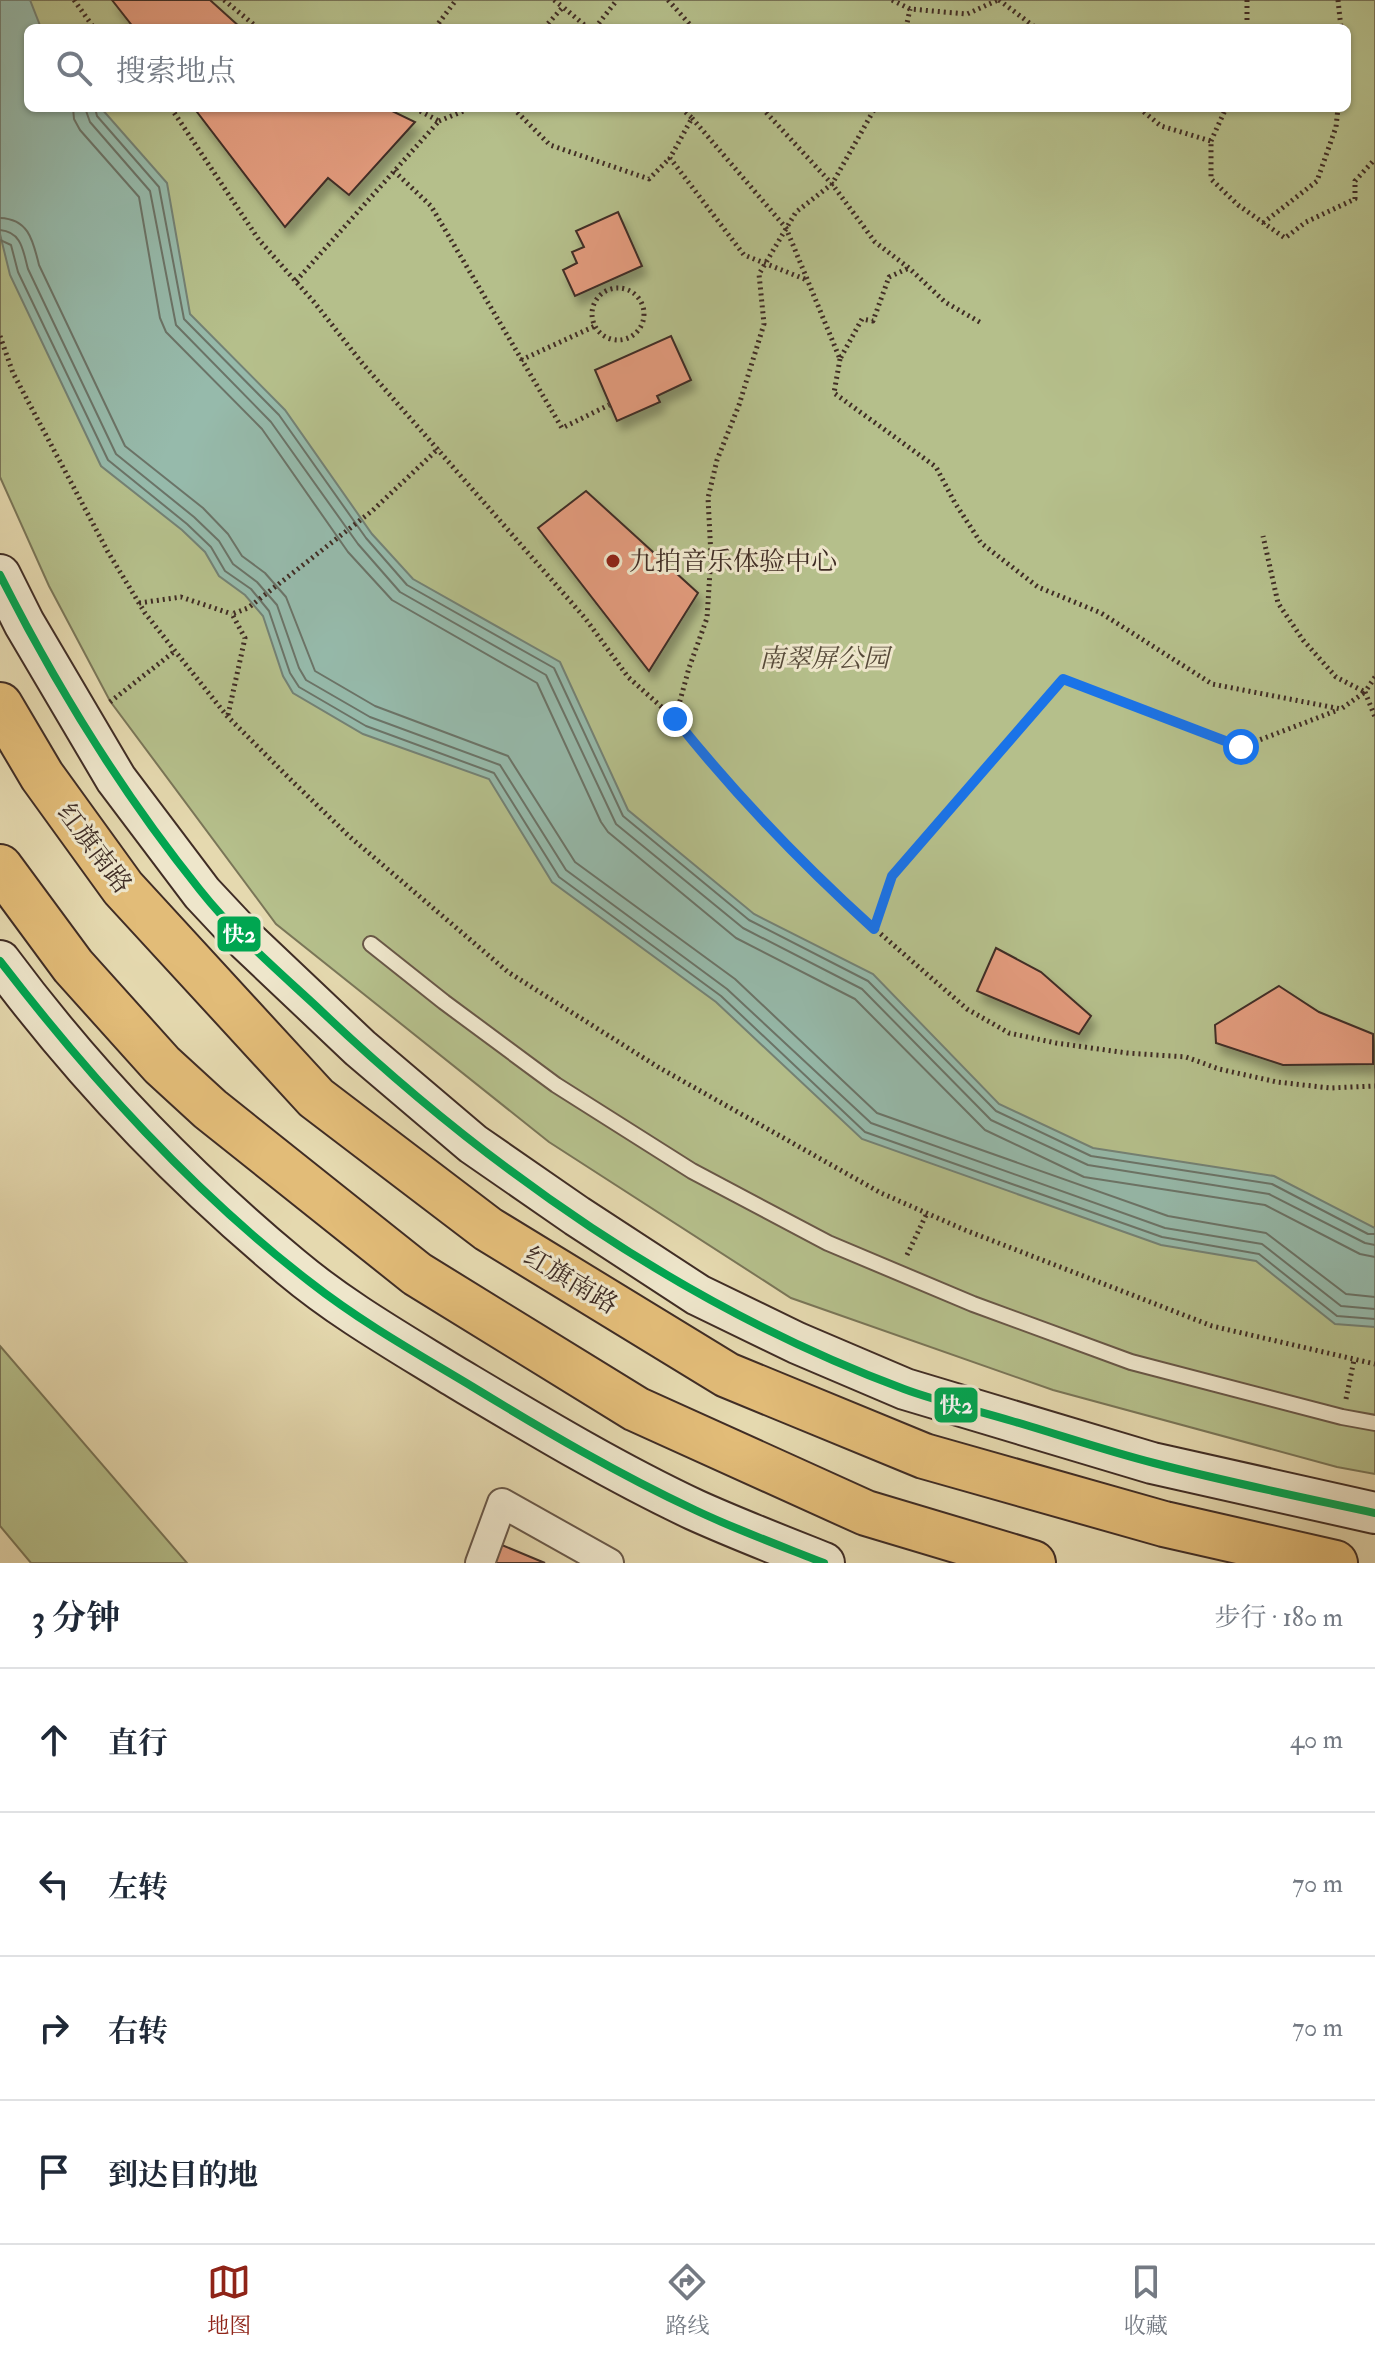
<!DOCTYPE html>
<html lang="zh">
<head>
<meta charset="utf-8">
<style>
	body { margin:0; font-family:"IM FELL Double Pica","Noto Serif SC",serif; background:#f2f2f3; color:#1f2937 }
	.stop { position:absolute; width:24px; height:24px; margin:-18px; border:6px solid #1a73e8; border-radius:50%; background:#fff }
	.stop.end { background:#1a73e8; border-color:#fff; box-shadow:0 2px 8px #0008 }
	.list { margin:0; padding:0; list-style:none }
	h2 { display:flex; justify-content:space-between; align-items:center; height:104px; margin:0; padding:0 32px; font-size:34px }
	h2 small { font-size:26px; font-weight:400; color:#747a83 }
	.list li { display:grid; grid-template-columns:52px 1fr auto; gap:24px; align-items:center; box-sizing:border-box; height:144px; padding:0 32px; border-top:2px solid #e0e1e3 }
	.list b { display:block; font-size:30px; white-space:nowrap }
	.list em { font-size:26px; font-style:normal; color:#747a83 }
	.icon { flex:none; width:44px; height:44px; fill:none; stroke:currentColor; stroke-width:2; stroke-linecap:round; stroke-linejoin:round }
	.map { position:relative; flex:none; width:1375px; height:1563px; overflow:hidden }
	.search { position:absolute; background:#fff; box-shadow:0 2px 6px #0004; left:24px; right:24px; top:24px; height:88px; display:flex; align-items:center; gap:20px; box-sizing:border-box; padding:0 28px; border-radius:12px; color:#747a83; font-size:30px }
	.sheet { height:680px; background:#fff }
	nav { display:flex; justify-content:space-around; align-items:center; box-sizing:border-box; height:112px; border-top:2px solid #e0e1e3; background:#fff; font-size:22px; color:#747a83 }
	nav a { display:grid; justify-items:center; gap:4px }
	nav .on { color:#8f2418 }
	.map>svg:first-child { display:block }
</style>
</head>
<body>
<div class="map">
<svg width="1375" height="1563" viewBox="0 0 1375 1563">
	<defs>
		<filter id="shadow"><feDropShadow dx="5" dy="9" stdDeviation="4" flood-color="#0004"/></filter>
	</defs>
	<rect width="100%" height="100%" fill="#e5d9af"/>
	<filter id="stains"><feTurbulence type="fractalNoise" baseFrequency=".0025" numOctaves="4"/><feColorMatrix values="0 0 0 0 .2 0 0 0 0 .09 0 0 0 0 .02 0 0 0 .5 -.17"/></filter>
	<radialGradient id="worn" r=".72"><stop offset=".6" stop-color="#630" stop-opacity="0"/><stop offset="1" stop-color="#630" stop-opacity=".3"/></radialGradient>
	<g fill="#b5bf8b" stroke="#7a7658" stroke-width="2" fill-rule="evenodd">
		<path d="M0,0h1375v1474l-38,-7 -284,-77 -262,-92 -242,-156 -273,-218 -166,-223 -61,-115 -49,-109zM28,28h1319v80h-1319z"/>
		<polygon points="0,1346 187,1563 31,1563 0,1526"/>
	</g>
	<polygon fill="#96baab" stroke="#748275" stroke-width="2" points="0,0 30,0 41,28 28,28 28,108 101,108 167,183 190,314 285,410 372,534 413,579 560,662 628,810 754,914 873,974 999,1104 1093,1148 1274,1176 1375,1228 1375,1327 1335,1324 1256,1261 1161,1245 862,1139 716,1002 552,882 489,779 363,734 293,693 283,676 263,616 245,595 219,576 205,552 182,530 101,466 10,275 0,234"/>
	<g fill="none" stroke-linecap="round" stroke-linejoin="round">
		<g stroke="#6b7468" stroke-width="2">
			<polyline points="73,108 74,119 80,130 139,197 160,318 166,332 262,429 348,552 392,600 537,683 601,822 608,832 736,938 855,999 985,1130 1084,1177 1265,1205 1360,1254 1375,1257"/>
			<polyline points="85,108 90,122 150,191 176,325 271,422 358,544 400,592 546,675 616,824 743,928 862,989 991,1120 1088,1165 1269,1194 1365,1243 1375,1245"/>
			<polyline points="95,108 97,116 159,187 184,319 279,415 366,538 407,585 554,668 623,816 749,920 868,981 996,1111 1091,1156 1272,1184 1368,1234 1375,1234"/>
			<path d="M0,218c29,1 33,23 39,47l86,181 78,62 25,26 14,22 23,17 21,24 29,74 60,35 133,50 67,106 160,117 142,134 291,103 98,17 80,61 29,3"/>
			<path d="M0,230c22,2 23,21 28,39l88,185 78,63 25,24 14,23 24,18 20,23 22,63 7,12 64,37 130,48 66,105 161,119 144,134 294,105 97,16 79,62 34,3"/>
			<polyline points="0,240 11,245 18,272 108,460 187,524 211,547 225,571 251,589 269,611 290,673 299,687 366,726 494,773 559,877 721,996 865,1132 1162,1237 1259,1254 1337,1316 1375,1319"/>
		</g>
	</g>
	<g fill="#e19a7c" stroke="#402d25" stroke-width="2" filter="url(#shadow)">
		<polygon points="112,0 210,0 241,28 134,28"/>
		<polygon points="194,108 386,108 415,122 349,195 328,178 285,227"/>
		<polygon points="618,212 642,266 575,296 563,270 577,263 572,252 584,247 576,231"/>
		<polygon points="671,336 691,380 657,396 660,402 617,421 595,370"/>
		<polygon points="586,491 698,593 649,671 538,528"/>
		<polygon points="996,948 1041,972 1091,1016 1079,1034 977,991"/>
		<polygon points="1279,986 1319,1012 1373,1034 1373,1064 1283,1065 1216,1043 1215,1025"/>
		<polygon points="497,1543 545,1563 489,1563"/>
	</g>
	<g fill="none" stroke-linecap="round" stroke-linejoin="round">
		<defs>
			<polyline id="service" points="371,944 444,1002 556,1085 692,1171 828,1243 973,1304 1131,1362 1342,1417 1375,1423"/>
			<polyline id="minor" points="480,1563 502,1503 609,1563"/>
			<g id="secondary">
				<polyline points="0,575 24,623 116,779 202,893 247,941 360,1048 473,1144 577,1216 698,1295 797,1343 905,1389 1152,1463 1375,1513"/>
				<path d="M0,961c84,113 184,217 291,306 50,42 106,74 161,108 79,47 160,96 243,135 42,19 86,36 129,53"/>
			</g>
			<g id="trunk">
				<polyline points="0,705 42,776 123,888 316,1098 488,1229 727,1375 924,1456 1164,1524 1335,1563"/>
				<polyline points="0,867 73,966 162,1065 210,1109 417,1274 636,1409 866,1513 1033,1563"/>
			</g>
		</defs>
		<use href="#service" stroke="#695848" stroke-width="18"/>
		<use href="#minor" stroke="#695848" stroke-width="32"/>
		<use href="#secondary" stroke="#402d25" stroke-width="44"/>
		<use href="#trunk" stroke="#402d25" stroke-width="48"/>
		<g stroke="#402d25" stroke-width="5" stroke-dasharray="2 4" stroke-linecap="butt">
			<polyline points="74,0 94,28"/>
			<polyline points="224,0 258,28"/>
			<polyline points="554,0 563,7"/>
			<polyline points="668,0 693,28"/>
			<polyline points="892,0 910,9 967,14 998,0"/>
			<polyline points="999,0 1036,28"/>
			<polyline points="1247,0 1247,28"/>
			<polyline points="1338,0 1341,28"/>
			<polyline points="435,28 456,0"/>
			<polyline points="544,28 563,7 588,28"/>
			<polyline points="595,28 617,0"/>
			<polyline points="906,28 910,9"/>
			<polyline points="171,108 259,240 314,302 362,363 585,618 628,677 675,719 713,766 821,882 967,1009 1009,1033 1056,1043 1127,1053 1186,1057 1219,1069 1277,1082 1330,1088 1375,1086"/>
			<polyline points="513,108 550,145 649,179 670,158"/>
			<polyline points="681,108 692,118 670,158 744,255 807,280"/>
			<polyline points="762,108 832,184 875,242 909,268 945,302 983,324"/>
			<polyline points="1139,108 1161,126 1211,141 1211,179 1238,205 1285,238 1306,222 1355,199 1355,181 1375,159"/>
			<polyline points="692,118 786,228 840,359 862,319 873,321 889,277 909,268"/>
			<polyline points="439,121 471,108"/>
			<polyline points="1211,141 1226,108"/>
			<polyline points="394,171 431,206 562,428 609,405"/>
			<polyline points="1263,223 1317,181 1336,127 1338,108"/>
			<polyline points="296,281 439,121 414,108"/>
			<circle cx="618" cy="314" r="26"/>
			<polyline points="0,336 13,373 108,552 145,613 175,651 227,716 291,780 350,837 508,972 658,1067 881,1193 965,1230 1212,1326 1375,1364"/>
			<polyline points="840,359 834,393 936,467 955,503 981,543 1038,587 1101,613 1212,684 1341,709 1365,692 1336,677 1303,640 1278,603 1263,536"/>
			<polyline points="521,360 595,326"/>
			<polyline points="139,603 181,597 232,614"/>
			<polyline points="1375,677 1365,692 1375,717"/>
			<polyline points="110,702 175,651"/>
			<polyline points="228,715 245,638 232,614 248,608 372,511 439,448"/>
			<polyline points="675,719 689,668 707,618 711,556 708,498 717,460 739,405 764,324 759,274 796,212 832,184 875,108"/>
			<polyline points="874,929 892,876 1063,679 1241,747 1338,710"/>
			<polyline points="907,1255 927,1213"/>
			<polyline points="1346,1399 1354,1360"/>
		</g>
		<use href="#service" stroke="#eee6cb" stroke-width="14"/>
		<use href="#minor" stroke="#eee6cb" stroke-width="28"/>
		<use href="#secondary" stroke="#eee6cb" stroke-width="40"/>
		<use href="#trunk" stroke="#e2bc78" stroke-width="44"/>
		<defs>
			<g id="bus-1">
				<path d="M0,575c56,111 122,218 200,315 34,43 77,80 117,117 169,161 367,300 587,382 35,13 72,21 108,32 48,14 95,30 142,42 73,19 147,34 221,50"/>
				<path d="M0,961c91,118 192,230 310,321 51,40 108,72 163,105 72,44 145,87 222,123 42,20 86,36 129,53"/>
			</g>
		</defs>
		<use href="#bus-1" stroke="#eee6cb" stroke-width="14"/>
		<use href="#bus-1" stroke="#00a651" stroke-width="8"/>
	</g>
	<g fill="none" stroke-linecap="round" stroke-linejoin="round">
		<path stroke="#1a73e8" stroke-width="10" d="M675,719c60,75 127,145 199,210l18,-53 171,-197 178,68"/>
	</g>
	<circle fill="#8f2418" stroke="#eee6cb" stroke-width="3" cx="613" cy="561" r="8"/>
	<g text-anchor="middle" stroke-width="6" stroke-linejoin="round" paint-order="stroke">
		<g font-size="26" fill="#402d25" stroke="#eee6cb" text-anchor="start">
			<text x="629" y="570">九拍音乐体验中心</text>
		</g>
		<g font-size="26" font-style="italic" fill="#574a39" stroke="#eee6cb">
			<text x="824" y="667">南翠屏公园</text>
		</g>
		<g font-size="26" fill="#402d25" stroke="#eee6cb">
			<text transform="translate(95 848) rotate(53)" y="9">红旗南路</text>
			<text transform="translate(571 1280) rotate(31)" y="9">红旗南路</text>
		</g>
	</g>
	<g stroke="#eee6cb" stroke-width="3">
		<rect x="216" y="915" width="46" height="38" rx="8" fill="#00a651"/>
		<rect x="933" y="1386" width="46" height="38" rx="8" fill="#00a651"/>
	</g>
	<g font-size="22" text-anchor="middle" font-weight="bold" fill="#fff">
		<text x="239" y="942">快2</text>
		<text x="956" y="1413">快2</text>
	</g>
	<rect width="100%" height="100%" filter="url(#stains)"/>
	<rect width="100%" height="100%" fill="url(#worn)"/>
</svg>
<div class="stop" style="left:1241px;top:747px"></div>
<div class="stop end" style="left:675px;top:719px"></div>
<div class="search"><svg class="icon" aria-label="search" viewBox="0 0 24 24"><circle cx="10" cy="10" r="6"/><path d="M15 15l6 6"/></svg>搜索地点</div>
</div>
<section class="sheet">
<h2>3 分钟<small>步行 · 180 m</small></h2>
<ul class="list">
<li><svg class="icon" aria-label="ahead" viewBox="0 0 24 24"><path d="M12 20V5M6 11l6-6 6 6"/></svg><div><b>直行</b></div><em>40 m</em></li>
<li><svg class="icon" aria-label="left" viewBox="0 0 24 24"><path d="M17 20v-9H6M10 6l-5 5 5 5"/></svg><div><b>左转</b></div><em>70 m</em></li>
<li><svg class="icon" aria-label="right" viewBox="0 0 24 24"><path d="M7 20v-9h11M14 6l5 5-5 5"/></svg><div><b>右转</b></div><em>70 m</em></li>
<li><svg class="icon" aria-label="arrive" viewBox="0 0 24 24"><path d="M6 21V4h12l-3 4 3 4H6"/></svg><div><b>到达目的地</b></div></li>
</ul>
</section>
<nav>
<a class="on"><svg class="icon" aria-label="map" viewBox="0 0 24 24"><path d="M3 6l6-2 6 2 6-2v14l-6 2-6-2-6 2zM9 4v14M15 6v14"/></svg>地图</a>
<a><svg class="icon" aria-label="directions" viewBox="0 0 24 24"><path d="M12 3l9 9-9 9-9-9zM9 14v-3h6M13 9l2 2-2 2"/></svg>路线</a>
<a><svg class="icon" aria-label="saved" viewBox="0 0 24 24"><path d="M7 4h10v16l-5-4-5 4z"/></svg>收藏</a>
</nav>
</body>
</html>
